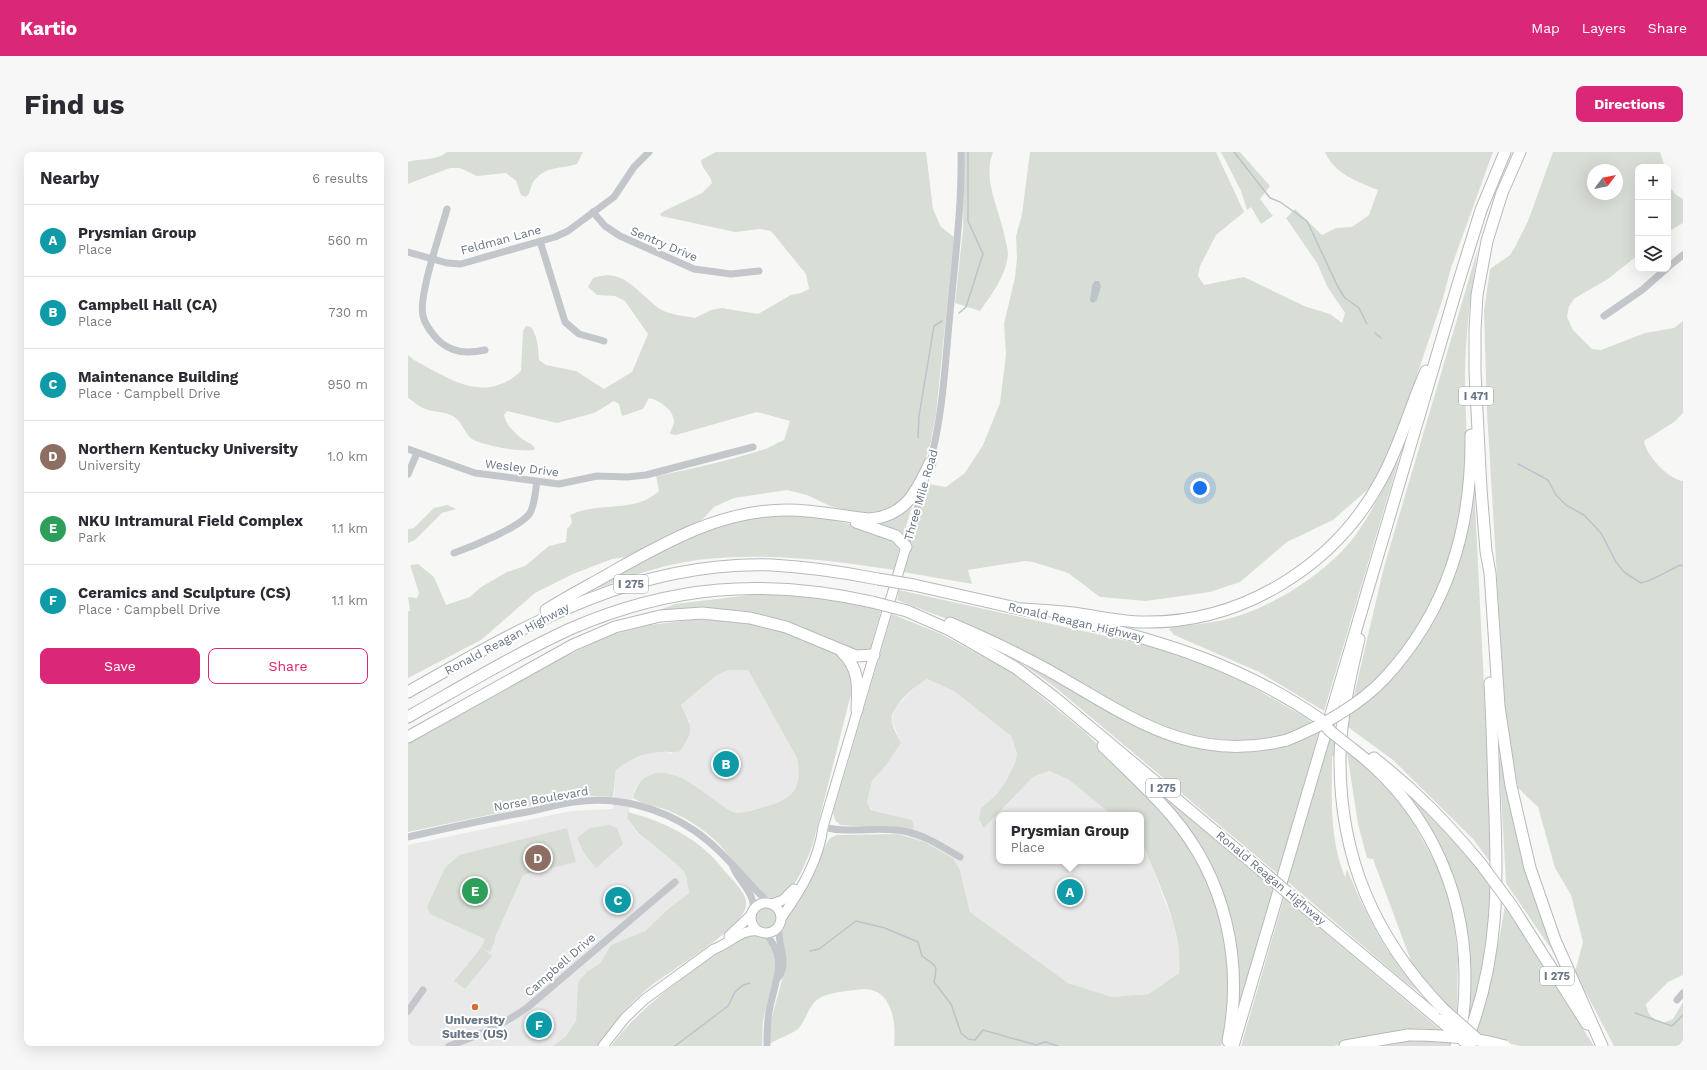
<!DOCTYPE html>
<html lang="en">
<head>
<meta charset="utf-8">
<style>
	body { margin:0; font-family:"Work Sans",sans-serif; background:#f7f7f7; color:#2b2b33 }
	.controls { position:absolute; right:12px; top:12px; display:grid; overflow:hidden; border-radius:8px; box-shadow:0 4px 16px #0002 }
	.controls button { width:36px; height:36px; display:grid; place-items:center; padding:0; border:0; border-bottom:1px solid #e1e1e2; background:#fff; color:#2b2b33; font:20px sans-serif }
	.compass { position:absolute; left:1179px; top:12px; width:36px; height:36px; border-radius:50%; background:#fff; box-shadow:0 4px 16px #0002; rotate:58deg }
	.you { position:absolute; left:792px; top:336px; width:14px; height:14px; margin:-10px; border:3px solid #fff; border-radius:50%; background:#1a73e8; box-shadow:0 0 0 6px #1a73e833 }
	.badge { display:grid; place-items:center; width:26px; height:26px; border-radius:50%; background:#db2777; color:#fff; font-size:13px; font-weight:700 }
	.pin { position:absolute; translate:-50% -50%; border:2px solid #fff; box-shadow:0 1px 4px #0006 }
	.popup { position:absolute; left:588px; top:660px; width:148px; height:52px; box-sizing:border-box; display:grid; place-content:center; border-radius:8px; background:#fff; filter:drop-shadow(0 1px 3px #0005); font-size:13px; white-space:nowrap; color:#7c7c81 }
	.popup b { font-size:15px; color:#2b2b33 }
	.popup::after { content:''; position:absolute; left:50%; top:100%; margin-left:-8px; border:8px solid transparent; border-top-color:#fff }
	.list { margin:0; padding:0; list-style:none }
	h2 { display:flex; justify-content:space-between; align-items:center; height:52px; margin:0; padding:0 16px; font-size:17px }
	h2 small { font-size:13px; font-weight:400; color:#7c7c81 }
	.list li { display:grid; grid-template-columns:26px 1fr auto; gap:12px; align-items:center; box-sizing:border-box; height:72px; padding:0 16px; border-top:1px solid #e1e1e2 }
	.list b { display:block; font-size:15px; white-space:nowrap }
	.list p { margin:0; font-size:13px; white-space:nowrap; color:#7c7c81 }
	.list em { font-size:13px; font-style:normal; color:#7c7c81 }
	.actions { display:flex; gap:8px; padding:12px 16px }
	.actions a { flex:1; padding:9px 0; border:1px solid #db2777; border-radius:8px; text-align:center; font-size:14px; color:#db2777 }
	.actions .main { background:#db2777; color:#fff }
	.icon { flex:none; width:22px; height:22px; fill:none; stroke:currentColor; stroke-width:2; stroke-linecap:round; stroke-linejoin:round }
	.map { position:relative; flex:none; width:1275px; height:894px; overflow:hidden; border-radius:8px }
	header { display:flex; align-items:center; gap:24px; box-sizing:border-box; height:56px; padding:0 20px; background:#db2777; color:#fff }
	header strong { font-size:19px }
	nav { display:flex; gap:22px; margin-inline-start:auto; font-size:14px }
	.intro { display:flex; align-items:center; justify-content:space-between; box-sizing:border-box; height:96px; padding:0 24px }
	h1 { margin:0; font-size:28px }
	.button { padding:10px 18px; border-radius:8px; background:#db2777; color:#fff; font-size:14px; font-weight:700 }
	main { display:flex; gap:24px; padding:0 24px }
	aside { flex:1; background:#fff; border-radius:8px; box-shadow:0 4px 16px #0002 }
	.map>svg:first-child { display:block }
</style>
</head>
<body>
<header>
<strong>Kartio</strong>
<nav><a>Map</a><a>Layers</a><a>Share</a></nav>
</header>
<div class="intro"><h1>Find us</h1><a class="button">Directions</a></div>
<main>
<aside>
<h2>Nearby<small>6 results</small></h2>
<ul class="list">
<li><span class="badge" style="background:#0f9aa8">A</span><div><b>Prysmian Group</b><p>Place</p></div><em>560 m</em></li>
<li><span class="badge" style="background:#0f9aa8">B</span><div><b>Campbell Hall (CA)</b><p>Place</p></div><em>730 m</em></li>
<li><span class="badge" style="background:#0f9aa8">C</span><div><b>Maintenance Building</b><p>Place · Campbell Drive</p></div><em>950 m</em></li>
<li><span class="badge" style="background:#8d6e63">D</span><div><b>Northern Kentucky University</b><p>University</p></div><em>1.0 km</em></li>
<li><span class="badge" style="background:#2e9e5b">E</span><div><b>NKU Intramural Field Complex</b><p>Park</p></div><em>1.1 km</em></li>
<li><span class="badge" style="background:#0f9aa8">F</span><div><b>Ceramics and Sculpture (CS)</b><p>Place · Campbell Drive</p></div><em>1.1 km</em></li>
</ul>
<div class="actions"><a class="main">Save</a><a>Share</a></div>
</aside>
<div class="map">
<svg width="1275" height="894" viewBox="0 0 1275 894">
	<rect width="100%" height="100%" fill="#f7f8f5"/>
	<g fill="#e8e9e8">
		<polygon points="321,518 340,518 389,606 392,621 390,632 381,645 369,652 335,660 324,660 262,621 232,631 227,637 219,666 230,682 246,692 275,718 278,724 281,741 260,757 237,779 203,793 192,811 179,820 170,830 168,869 158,884 145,894 0,894 0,693 163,659 205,657 208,618 218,610 241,601 255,599 264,602 282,570 273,553 309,523"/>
		<polygon points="519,527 546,539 603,584 609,602 607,611 598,629 589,642 573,656 576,676 625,625 641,619 661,628 704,663 591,663 591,709 733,709 733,691 737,697 766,773 772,805 771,821 741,842 704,845 660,831 562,760 552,718 545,706 516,690 500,685 506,674 504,668 464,658 459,650 464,629 479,612 493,591 484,569 487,556 509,533"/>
	</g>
	<g fill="#d8ded6" fill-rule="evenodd">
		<path d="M39,0h136l-6,12c-16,5 -32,2 -43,17 -4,5 -3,12 -8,16l-5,-2 -5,-14 -10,-8 -29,3 -17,-8h-10l-42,16v-22c12,-4 29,-1 39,-10z"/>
		<path d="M308,0h210l7,57 8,18 13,10 -18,177 -5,27 -9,29 -17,31 -21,12 -19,2 -35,-9 -23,-11 -20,-5 -53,8 -20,9 -11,12 -69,37 -22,3 -39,15 -38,19 -54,47 -73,38v-66l2,-2 -2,-13 9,1 2,-5 -9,-28 8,-1 16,13 12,28 24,-8 11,-10 26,-15 18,-6 24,-20 17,-4 1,-13 5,-6 -2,-8c29,-14 64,-1 89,-24l-3,-15c36,-7 71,-15 106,-26 8,-2 14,-7 22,-10l6,-19 -33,-9 -81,23 -6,-1c1,-5 4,-9 4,-13 -1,-12 -15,-21 -25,-23l-6,11 -21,7 -3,-12 -5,-3 -20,12 -37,10 -50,-12 -3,4c2,10 12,20 21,26 4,2 8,3 10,8 -8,5 -55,-4 -63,-10 -8,-6 -10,-18 -19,-23 -11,-6 -21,-3 -30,-8 -5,-2 -10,-7 -15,-10v-43l6,5c36,19 70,45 107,11l2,-40 3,-5 5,1c7,10 7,21 8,33l7,5 30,6 28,18 28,-17 16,-38 -23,-33 -10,-5 -18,-1 -9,-8 5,-9c32,-12 45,17 69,32 8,5 24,6 33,8l16,-8 11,-2 36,6 33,-19 10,-2 8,-4 -3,-15 -35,-43 -11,-2 -25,3 -74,-16 -1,-2 4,-3 38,-18 10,-10c-2,-10 -11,-14 -11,-23z"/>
		<path d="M556,0h29c-11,29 7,58 12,86 1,5 3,11 3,16 -2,22 -16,40 -28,57l-25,-8 8,-73z"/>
		<path d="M622,0h186l28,60 -28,23 -16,31 -2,10 6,9 40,-8 60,29 26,8 12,9 3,-10 -18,-27 -10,-23 -31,-45 9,-9 27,26 14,-7 16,-1 17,-12 9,-25c-20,-8 -44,-16 -53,-38h168l-42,116 -8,30 -48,142 -21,44 -41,36 -46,22 -47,40 -30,10 -64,9 -46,-4 -32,-24 -35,-11 -8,-1 -57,9 4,14 -69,-12 25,-88 18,3 19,-14 18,-28 17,-42 6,-49 -2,-30 11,-47 2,-19 -1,-22 6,-22z"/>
		<polygon points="813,0 832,0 862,34 852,47 865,64 853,72 843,55 839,58 833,39"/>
		<path d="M1145,0h107l5,15h-27v88l-30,24 -33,19 -6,8 -2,11 6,13 19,19 9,1 44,-17 29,-5 9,-7v92l-9,9 -30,19c2,14 24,38 39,40v494l-15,7 -22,22c2,11 6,15 17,19l10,-4 10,-17v44h-69l-39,-74 8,-30 -12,-47 -16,-27 -17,-61 -20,-19 -13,-77 -18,-299 -3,-101 6,-42 20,-14 5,-8 13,-26zM1185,18h24v24h-24z"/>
		<polygon points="1260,32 1267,42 1275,47 1275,71 1260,80"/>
		<path d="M1070,96c-7,44 -13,87 -13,132 0,31 3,62 2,93 -1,48 -16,100 -39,142 -19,35 -48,61 -76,89l32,-137z"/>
		<path d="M991,307l-75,252 -65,-39 -85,-37 -5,-6 3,-2c15,-2 31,-3 46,-6 48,-9 107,-46 137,-85 17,-24 30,-51 44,-77z"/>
		<polygon points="1066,332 1085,714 1065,687 985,608 940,575 942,562 970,538 994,514 1039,443 1061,372"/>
		<polygon points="506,348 495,384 457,369"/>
		<polygon points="39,353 48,357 34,361 7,388 0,391 0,377 6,376 26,356"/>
		<path d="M388,363l29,3 29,7 36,11 10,11 -6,23c-65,-10 -130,-18 -196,-10 -42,5 -82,22 -122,36l110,-60 69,-19z"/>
		<polygon points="491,438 742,494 789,510 839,532 897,565 907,573 889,581 847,591 804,591 765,581 729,565 581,483 489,448"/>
		<polygon points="395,442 445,451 473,459 461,501 448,500 355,466 230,466 267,452 342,443"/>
		<path d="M484,462l49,20 70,38 74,60 67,67 34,41 29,57 12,50 1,66 -7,33h-327c2,-18 0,-50 -22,-56 -8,-2 -17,0 -25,1 -9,1 -23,3 -30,9 -9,7 -11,20 -18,28 -8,7 -22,11 -30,16l1,-20 15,-55 -3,-33 1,-10 40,-77 7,-11 7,-3 61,-1 26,8 29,16 7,12 10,42 98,71 44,14 37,-3 30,-21c4,-43 -19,-85 -34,-124l-4,-6v-28h-29l-43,-35 -20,-9 -16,6 -49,51 -5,-9 2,-11 16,-14 9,-13 9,-18 2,-9 -6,-18 -57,-45 -27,-12c-12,7 -38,28 -35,43 1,7 6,14 9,21l-14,21 -15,17 -5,21 4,8 41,10 2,6 -2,4 -72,-5 -5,-5 -2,-7z"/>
		<path d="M291,467c15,1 31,1 46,3 23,4 70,18 90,31 12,8 17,23 17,37l-39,154c-5,13 -21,56 -37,56 -16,0 -46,-45 -58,-57 -13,-13 -33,-26 -51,-33 -11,-4 -24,-5 -34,-12 3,-12 8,-20 20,-24 23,-7 49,18 67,30 4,2 9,7 13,8 9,2 19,-2 27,-4 30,-7 44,-17 37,-50l-49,-88h-19l-12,5 -36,30c11,23 14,24 -1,46 -8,3 -11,0 -18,1 -17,0 -34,8 -46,18l-3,27 -21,-1 -28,3 -156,33v-88l138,-79 65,-30 38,-10z"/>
		<polygon points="601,502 712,565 770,591 812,600 843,599 911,579 871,723 648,536"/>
		<path d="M922,583l7,5 -1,13 -4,4c0,40 -3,82 13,120l2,-8c20,49 40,87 76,126l-18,-13 -117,-100z"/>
		<polygon points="938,594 997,656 1030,716 1045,762 1050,807 1049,864 1006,817 965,707 959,706 950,672"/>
		<polygon points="1094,605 1154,813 1098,731 1091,606"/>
		<path d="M989,631c19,18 94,90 96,112l-14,90 -12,41c0,-28 3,-56 1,-83 -7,-67 -32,-108 -71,-160z"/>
		<polygon points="749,639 866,737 827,874 818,752 747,640"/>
		<path d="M220,660c37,10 71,26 95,57 7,9 26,25 23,37 -5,25 -78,65 -99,83 -20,17 -35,36 -50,57h-44l13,-10 10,-15 2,-39 9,-10 13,-9 11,-18 34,-14 23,-22 21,-16 -3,-17 -3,-6 -29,-25 -15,-11 -12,-16z"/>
		<polygon points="201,673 209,676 215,692 188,716 176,701 169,686 182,676"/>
		<polygon points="159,676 168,710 115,723 87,785 86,791 82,800 74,796 84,804 57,837 46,829 73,796 77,787 22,762 19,755 37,716 51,703"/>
		<polygon points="876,746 1034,879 983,880 944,888 926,894 833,894"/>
		<path d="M1097,753l7,12 82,129h-74l-42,-10 -3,-3c14,-42 23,-84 30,-128z"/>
		<circle cx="359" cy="766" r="11"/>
		<path d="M346,781c37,15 15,60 9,88 -1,8 0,17 -1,25h-151c36,-48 83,-74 130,-110z"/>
		<polygon points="1043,886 1044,894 948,894 963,890"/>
	</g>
	<polygon fill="#bbc4ca" points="687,129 691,129 693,134 689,148 685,151 682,149 684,133"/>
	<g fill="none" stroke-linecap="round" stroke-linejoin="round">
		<g stroke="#bbc4ca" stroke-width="1.5">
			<polyline points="826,0 862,46 872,50 899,69 930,135 937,146 951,156 959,172"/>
			<polyline points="551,161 558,155 575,102 560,69 560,0"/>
			<polyline points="967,181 973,186"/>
			<polyline points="510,286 511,264 526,174 534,169"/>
			<path d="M1110,312l30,16 8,15 10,10 18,10 17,18 15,29 8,10 17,11c14,-3 26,-12 39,-18l3,1"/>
			<path d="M402,799l9,-2 37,-28 29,7 33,14 4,14c14,10 16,8 12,26l17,22 10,29 7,6 7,1 8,-10 53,15 9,-3 13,4"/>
			<polyline points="1227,861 1264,874 1275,863"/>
			<polyline points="267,894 320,854 327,840 335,833 342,831"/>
		</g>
		<defs>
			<g id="major">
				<circle cx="358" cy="766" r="15"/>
				<polyline points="364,752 375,748 386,737"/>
				<path d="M374,765c19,-27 37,-57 41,-90l83,-280"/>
				<polyline points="321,784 343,763"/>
				<path d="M195,894l22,-28 20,-19 69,-50c17,-6 26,-20 44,-18"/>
			</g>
			<g id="highway">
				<polyline points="1112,0 1094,41 1079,89 1069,143 1067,178 1067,220 1073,337 1078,399 1082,421 1091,554 1103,634 1122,716 1147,788 1194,894"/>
				<polyline points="448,370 488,384 498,395"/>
				<polyline points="506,433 621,459"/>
				<path d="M614,457c17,1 34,2 51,4 22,3 44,8 66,9 101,3 195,-55 242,-142 19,-34 29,-73 45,-109"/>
				<path d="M138,458c22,-14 46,-26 68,-39 55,-31 109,-61 173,-61 27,0 55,6 82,9 36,-3 47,-26 61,-56"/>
				<polyline points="499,459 542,478 608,516 646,545 853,718"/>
				<path d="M663,468c90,20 172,46 249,99"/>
				<path d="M542,471c33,14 65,29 96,46 81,45 142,96 241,71"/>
				<path d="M951,487c-9,38 -18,78 -19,117 -1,101 34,181 103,253"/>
				<path d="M434,500c18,17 16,35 15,58"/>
				<path d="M976,527c64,-69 88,-151 87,-244"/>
				<path d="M0,540c117,-66 224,-131 364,-127 36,2 71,7 106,14"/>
				<path d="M0,565c53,-30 106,-62 162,-88 101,-44 195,-51 302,-27"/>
				<polyline points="0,585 165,493 207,475 252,464 294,461 342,466 378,475 448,504 466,503"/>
				<path d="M695,594c23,23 48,45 69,70 53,62 72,145 56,225"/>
				<path d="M946,598c70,54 110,135 111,224 0,25 -1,48 -9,72"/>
				<path d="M966,606c42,33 73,65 107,106"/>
				<polyline points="886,746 1032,868"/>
				<polyline points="1104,754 1179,872"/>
				<path d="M1059,888c33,-83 31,-161 27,-248 -1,-36 -2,-73 -4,-109"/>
				<polyline points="825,894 1050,132 1073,58 1097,0"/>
				<polyline points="937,894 1000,883"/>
			</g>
		</defs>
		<use href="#major" stroke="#b6babe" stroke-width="11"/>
		<use href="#highway" stroke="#b6b9bc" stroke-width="13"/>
		<g stroke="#c3c6ca" stroke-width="7">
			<path d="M39,57c-6,22 -29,87 -24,107 2,9 8,16 14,23 14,14 30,15 48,11"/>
			<polyline points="185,60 197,74 212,84 286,117 323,122 351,119"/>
			<polyline points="132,89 157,170 171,182 196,189"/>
			<polyline points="0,100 39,111 53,112 147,85 160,79 206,45 226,15 241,0"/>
			<polyline points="1260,115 1275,103"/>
			<polyline points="1196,164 1234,138 1258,117"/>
			<polyline points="0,297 67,321 151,332 189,324 219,325 238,323 345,295"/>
			<path d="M521,314c14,-49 16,-102 21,-153 5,-54 12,-107 11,-161"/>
			<polyline points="0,322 9,301"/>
			<polyline points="498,395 517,330"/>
			<path d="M46,401c17,-6 67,-26 76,-40 5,-9 5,-21 7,-31"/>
			<path d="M415,675c27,7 54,-1 80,4 20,3 40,16 57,26"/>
			<path d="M0,685c40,-9 79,-18 119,-25 16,-3 31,-8 47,-10 43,-6 86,5 121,29 29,20 49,49 74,72"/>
			<path d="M325,715c6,15 23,27 20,44"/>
			<path d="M356,781c26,24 10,50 5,79 -2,11 -2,23 -2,34"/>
			<path d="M370,826c12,-16 -1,-33 1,-51"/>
			<polyline points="1269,848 1275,841"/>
			<polyline points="0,859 15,838"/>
			<path d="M41,894c30,-11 52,-20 79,-39l147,-125"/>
		</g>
		<use href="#major" stroke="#fff" stroke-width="9"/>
		<use href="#highway" stroke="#fff" stroke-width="11"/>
		<defs>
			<g id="highway-bridge">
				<polyline points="470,427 506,433"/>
				<polyline points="464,450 499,459"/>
				<polyline points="912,567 922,579 946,598"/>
				<path d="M879,588c37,-15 70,-33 97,-61"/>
				<polyline points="1073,712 1104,754"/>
				<polyline points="853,718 886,746"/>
				<polyline points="1035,857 1069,887"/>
				<polyline points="1032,868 1062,894"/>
				<path d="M1000,883c33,0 65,2 97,11"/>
			</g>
		</defs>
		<use href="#highway-bridge" stroke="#b6b9bc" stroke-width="13" stroke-linecap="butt"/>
		<use href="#highway-bridge" stroke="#fff" stroke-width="11"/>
	</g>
	<circle fill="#da6c33" stroke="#fff" stroke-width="1.5" cx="67" cy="855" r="4"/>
	<g text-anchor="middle" stroke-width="4" stroke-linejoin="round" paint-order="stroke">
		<g fill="#fff" stroke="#959ea9" stroke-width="1">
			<rect x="1051" y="235" width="34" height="18" rx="3"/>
			<rect x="206" y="423" width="34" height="18" rx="3"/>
			<rect x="738" y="627" width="34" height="18" rx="3"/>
			<rect x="1132" y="815" width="34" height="18" rx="3"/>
		</g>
		<g font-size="11" font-weight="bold" fill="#687584">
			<text x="1068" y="248">I 471</text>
			<text x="223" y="436">I 275</text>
			<text x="755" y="640">I 275</text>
			<text x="1149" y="828">I 275</text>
		</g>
		<g font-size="12" fill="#687584" stroke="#fff">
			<text transform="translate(93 88) rotate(-15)" y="4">Feldman Lane</text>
			<text transform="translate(256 92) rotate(23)" y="4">Sentry Drive</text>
			<text transform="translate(114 316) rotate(7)" y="4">Wesley Drive</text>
			<text transform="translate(513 343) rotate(-74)" y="4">Three Mile Road</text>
			<text transform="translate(668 470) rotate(13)" y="4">Ronald Reagan Highway</text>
			<text transform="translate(99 487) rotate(-28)" y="4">Ronald Reagan Highway</text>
			<text transform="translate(133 647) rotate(-10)" y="4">Norse Boulevard</text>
			<text transform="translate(863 726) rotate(40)" y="4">Ronald Reagan Highway</text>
			<text transform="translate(152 813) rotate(-41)" y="4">Campbell Drive</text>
		</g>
		<g font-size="12" font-weight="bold" fill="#687584" stroke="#fff">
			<text x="67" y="872">University<tspan x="67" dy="14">Suites (US)</tspan></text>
		</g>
	</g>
</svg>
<div class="controls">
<button>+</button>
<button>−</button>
<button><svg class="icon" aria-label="layers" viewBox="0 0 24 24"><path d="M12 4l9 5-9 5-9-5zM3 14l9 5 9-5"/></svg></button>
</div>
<svg class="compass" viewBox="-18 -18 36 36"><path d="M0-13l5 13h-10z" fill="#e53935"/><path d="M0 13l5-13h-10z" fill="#7c7c81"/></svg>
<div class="you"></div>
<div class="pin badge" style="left:662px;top:740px;background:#0f9aa8">A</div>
<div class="popup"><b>Prysmian Group</b>Place</div>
<div class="pin badge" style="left:318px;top:612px;background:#0f9aa8">B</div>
<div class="pin badge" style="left:210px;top:748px;background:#0f9aa8">C</div>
<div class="pin badge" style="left:130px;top:706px;background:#8d6e63">D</div>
<div class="pin badge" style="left:67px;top:739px;background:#2e9e5b">E</div>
<div class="pin badge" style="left:131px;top:873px;background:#0f9aa8">F</div>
</div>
</main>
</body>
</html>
